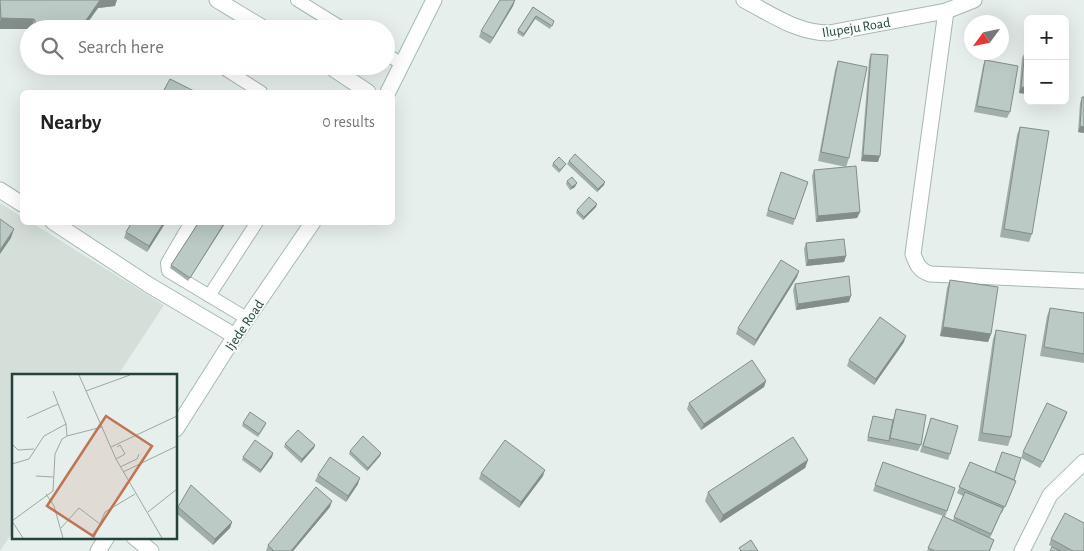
<!DOCTYPE html>
<html lang="en">
<head>
<meta charset="utf-8">
<style>
	body { margin:0; font-family:"Alegreya Sans",sans-serif; background:#f6f6f6; color:#222 }
	.controls { position:absolute; right:15px; top:15px; display:grid; overflow:hidden; border-radius:8px; box-shadow:0 5px 20px #0002 }
	.controls button { width:45px; height:45px; display:grid; place-items:center; padding:0; border:0; border-bottom:1px solid #e0e0e0; background:#fff; color:#222; font:25px sans-serif }
	.compass { position:absolute; left:964px; top:15px; width:45px; height:45px; border-radius:50%; background:#fff; box-shadow:0 5px 20px #0002; rotate:237deg }
	.list { margin:0; padding:0; list-style:none }
	h2 { display:flex; justify-content:space-between; align-items:center; height:65px; margin:0; padding:0 20px; font-size:21px }
	h2 small { font-size:16px; font-weight:400; color:#767676 }
	.icon { flex:none; width:28px; height:28px; fill:none; stroke:currentColor; stroke-width:2; stroke-linecap:round; stroke-linejoin:round }
	.map { position:relative; flex:none; width:1084px; height:551px; overflow:hidden }
	.search { position:absolute; background:#fff; box-shadow:0 5px 20px #0002; left:20px; top:20px; width:375px; height:55px; display:flex; align-items:center; gap:12px; box-sizing:border-box; padding:0 18px; border-radius:28px; color:#767676; font-size:19px }
	.panel { position:absolute; background:#fff; box-shadow:0 5px 20px #0002; left:20px; top:90px; width:375px; height:135px; border-radius:8px }
	.map>svg:first-child { display:block }
</style>
</head>
<body>
<div class="map">
<svg width="1084" height="551" viewBox="0 0 1084 551">
	<rect width="100%" height="100%" fill="#e6efeb"/>
	<polygon fill="#d4dfda" points="0,203 22,217 22,222 32,223 164,305 118,375 14,375 14,530 0,551"/>
	<g fill="none" stroke-linecap="round" stroke-linejoin="round">
		<defs>
			<g id="service">
				<polyline points="297,0 344,29"/>
				<polyline points="386,54 402,64"/>
				<polyline points="220,66 261,92"/>
				<polyline points="191,222 167,263 168,271 248,319"/>
				<polyline points="209,296 257,222"/>
			</g>
			<g id="minor">
				<polyline points="217,0 265,29"/>
				<path d="M744,0c27,14 53,33 85,33l117,-22 28,-11"/>
				<path d="M946,11l-33,243c4,11 6,16 17,20l154,7"/>
				<polyline points="329,66 368,92"/>
				<polyline points="0,190 22,204"/>
				<polyline points="53,222 149,285 235,336"/>
				<polyline points="134,537 151,551"/>
				<polyline points="1022,551 1050,495 1084,462"/>
			</g>
			<g id="secondary">
				<polyline points="388,92 434,0"/>
				<polyline points="176,429 235,336 313,222"/>
				<polyline points="98,551 107,537"/>
			</g>
		</defs>
		<use href="#service" stroke="#a8b8b2" stroke-width="14"/>
		<use href="#minor" stroke="#a8b8b2" stroke-width="17"/>
		<use href="#secondary" stroke="#a4bbb3" stroke-width="17"/>
		<use href="#service" stroke="#fff" stroke-width="12"/>
		<use href="#minor" stroke="#fff" stroke-width="15"/>
		<use href="#secondary" stroke="#fff" stroke-width="15"/>
	</g>
	<g fill="#a1aea9">
		<polygon points="0,0 115,6 98,8 83,29 0,29"/>
		<polygon points="515,0 513,6 490,44 479,37 481,31"/>
		<polygon points="533,7 554,21 550,29 535,19 523,37 517,33 518,30"/>
		<polygon points="1025,52 1028,94 1019,93 1022,58"/>
		<polygon points="871,54 878,162 861,161 869,60"/>
		<polygon points="985,60 1010,112 1007,118 974,112 983,66"/>
		<polygon points="838,61 849,158 846,167 818,161 835,70"/>
		<polygon points="1082,97 1084,97 1084,133 1078,132 1080,103"/>
		<polygon points="1020,127 1032,234 1029,242 1000,237 1017,135"/>
		<polygon points="569,161 604,185 597,192 567,164"/>
		<polygon points="553,163 566,164 564,167 559,173 552,166"/>
		<polygon points="814,170 860,212 857,218 816,222 812,176"/>
		<polygon points="781,172 808,182 793,225 766,216"/>
		<polygon points="567,181 575,187 570,190 566,184"/>
		<polygon points="596,207 583,220 576,213 577,210"/>
		<polygon points="132,222 166,222 147,252 124,238 126,232"/>
		<polygon points="199,222 226,222 188,281 170,268 171,265"/>
		<polygon points="806,243 846,256 844,262 806,266 804,249"/>
		<polygon points="799,271 797,277 754,346 736,334 738,328"/>
		<polygon points="950,280 991,334 988,342 940,336 947,288"/>
		<polygon points="795,284 849,302 796,310 793,290"/>
		<polygon points="1050,308 1084,313 1084,363 1040,356 1047,316"/>
		<polygon points="996,330 1011,437 1008,446 978,441 993,339"/>
		<polygon points="904,342 874,385 847,366 849,360"/>
		<polygon points="766,381 764,387 701,430 687,409 689,403"/>
		<polygon points="896,409 921,445 918,451 867,441 873,416 893,420"/>
		<polygon points="1067,412 1040,468 1021,458 1023,452"/>
		<polygon points="931,418 950,454 948,460 920,452"/>
		<polygon points="243,423 266,423 265,426 258,437 242,426"/>
		<polygon points="285,444 315,445 314,448 301,463 284,447"/>
		<polygon points="350,451 381,453 380,456 367,471 349,454"/>
		<polygon points="273,453 272,457 260,473 242,460 243,457"/>
		<polygon points="808,460 805,468 720,523 705,501 708,492"/>
		<polygon points="883,462 955,488 945,517 953,520 963,496 957,493 970,462 1016,481 1002,513 1001,513 990,538 994,540 990,551 927,551 943,516 873,491"/>
		<polygon points="481,473 543,476 519,508 479,479"/>
		<polygon points="318,475 358,484 346,502 315,481"/>
		<polygon points="178,507 232,522 230,528 213,545 176,513"/>
		<polygon points="330,507 293,551 266,551 268,545"/>
		<polygon points="1051,539 1084,551 1050,551 1052,547 1049,545"/>
	</g>
	<g fill="#838d89">
		<polygon points="100,0 117,0 115,6 98,8 83,29 80,29"/>
		<polygon points="515,0 513,6 490,44 493,38"/>
		<polygon points="536,16 535,19 523,37 524,34"/>
		<polygon points="1,18 34,19 31,29 0,29 0,22"/>
		<polygon points="49,66 60,66 48,69"/>
		<polygon points="1021,87 1028,88 1028,94 1019,93"/>
		<polygon points="1080,126 1084,127 1084,133 1078,132"/>
		<polygon points="863,155 880,156 878,162 861,161"/>
		<polygon points="605,182 604,185 597,192 598,189"/>
		<polygon points="577,183 575,187 570,190 572,187"/>
		<polygon points="597,204 596,207 583,220 584,217"/>
		<polygon points="860,212 857,218 816,222 818,216"/>
		<polygon points="164,222 166,222 147,252 149,246"/>
		<polygon points="225,222 226,222 188,281 190,278"/>
		<polygon points="14,229 11,238 0,254 0,250"/>
		<polygon points="846,256 844,262 806,266 808,260"/>
		<polygon points="799,271 797,277 754,346 756,340"/>
		<polygon points="851,296 849,302 796,310 798,304"/>
		<polygon points="943,327 991,334 988,342 940,336"/>
		<polygon points="906,336 904,342 874,385 876,379"/>
		<polygon points="766,381 764,387 701,430 704,424"/>
		<polygon points="1067,412 1065,418 1040,468 1043,462"/>
		<polygon points="315,445 314,448 301,463 302,459"/>
		<polygon points="273,453 272,457 260,473 261,470"/>
		<polygon points="381,453 380,456 367,471 368,468"/>
		<polygon points="808,460 805,468 720,523 723,515"/>
		<polygon points="545,470 543,476 519,508 521,502"/>
		<polygon points="360,478 358,484 346,502 348,496"/>
		<polygon points="332,501 330,507 293,551 291,551"/>
		<polygon points="232,522 230,528 213,545 215,539"/>
	</g>
	<g fill="#bbcac4" stroke="#838d89">
		<polygon points="0,0 100,0 80,29 39,29 34,19 1,18"/>
		<polygon points="500,0 515,0 493,38 481,31"/>
		<polygon points="533,7 554,21 552,26 536,16 524,34 518,30"/>
		<polygon points="1025,52 1028,52 1028,88 1021,87"/>
		<polygon points="871,54 888,55 880,156 863,155"/>
		<polygon points="985,60 1018,66 1010,112 977,106"/>
		<polygon points="838,61 867,67 849,158 821,152"/>
		<polygon points="170,79 196,92 163,92"/>
		<polygon points="1082,97 1084,97 1084,127 1080,126"/>
		<polygon points="1020,127 1049,131 1032,234 1004,229"/>
		<polygon points="575,154 605,182 598,189 569,161"/>
		<polygon points="559,157 566,164 560,170 553,163"/>
		<polygon points="856,166 860,212 818,216 814,170"/>
		<polygon points="781,172 808,182 795,219 768,210"/>
		<polygon points="572,177 577,183 572,187 567,181"/>
		<polygon points="589,197 597,204 584,217 577,210"/>
		<polygon points="0,219 14,229 0,250"/>
		<polygon points="132,222 164,222 149,246 126,232"/>
		<polygon points="199,222 225,222 190,278 171,265"/>
		<polygon points="844,239 846,256 808,260 806,243"/>
		<polygon points="781,260 799,271 756,340 738,328"/>
		<polygon points="849,276 851,296 798,304 795,284"/>
		<polygon points="950,280 998,287 991,334 943,327"/>
		<polygon points="1050,308 1084,313 1084,354 1044,347"/>
		<polygon points="880,317 906,336 876,379 849,360"/>
		<polygon points="996,330 1026,335 1011,437 982,433"/>
		<polygon points="752,360 766,381 704,424 689,403"/>
		<polygon points="1047,403 1067,412 1043,462 1023,452"/>
		<polygon points="896,409 926,415 921,445 890,438"/>
		<polygon points="250,412 266,423 259,434 243,423"/>
		<polygon points="873,416 893,420 889,441 868,437"/>
		<polygon points="931,418 958,426 950,454 923,446"/>
		<polygon points="298,430 315,445 302,459 285,444"/>
		<polygon points="363,436 381,453 368,468 350,451"/>
		<polygon points="793,437 808,460 723,515 708,492"/>
		<polygon points="255,440 273,453 261,470 243,457"/>
		<polygon points="505,440 545,470 521,502 481,473"/>
		<polygon points="1002,452 1021,458 1014,480 995,472"/>
		<polygon points="330,457 360,478 348,496 318,475"/>
		<polygon points="883,462 955,488 947,511 875,485"/>
		<polygon points="970,462 1016,481 1005,507 959,487"/>
		<polygon points="191,485 232,522 215,539 178,507"/>
		<polygon points="316,487 332,501 291,551 274,551 268,545"/>
		<polygon points="965,492 1003,508 991,534 954,517"/>
		<polygon points="1065,513 1084,523 1084,551 1073,551 1051,539"/>
		<polygon points="943,516 994,540 989,551 935,551 928,548"/>
		<polygon points="751,540 758,551 741,551 739,548"/>
		<polygon points="1052,547 1061,551 1050,551"/>
	</g>
	<g text-anchor="middle" stroke-width="4" stroke-linejoin="round" paint-order="stroke">
		<g font-size="14" fill="#24423a" stroke="#f7fbf9">
			<text transform="translate(856 27) rotate(-9)" y="5">Ilupeju Road</text>
			<text transform="translate(244 325) rotate(-56)" y="5">Ijede Road</text>
		</g>
	</g>
	<g transform="translate(12 374)">
		<rect width="165" height="165" fill="#e6efeb"/>
		<path fill="none" stroke="#98aaa4" stroke-width="1" d="M67,1l37,84 46,79M41,17l13,33 1,12 35,-9M74,17l44,-16M15,44l31,-14M0,70l6,6 16,-1M99,73l66,-31M104,85l9,-5 -5,-9 -3,2M0,90l17,-5 15,-23 22,-12M108,93l17,-8 2,-5M111,98l54,-26M24,102l17,1M34,120l8,12 9,32M136,138l29,-23M0,147l41,-30 2,-37 7,-15 5,-3M0,147l11,17M49,154l18,-20 21,16M82,164l11,-26 30,-18"/>
		<path fill="#c07456" fill-opacity="0.15" stroke="#c07456" stroke-width="2.5" d="M94,42l46,30 -59,90 -46,-30z"/>
		<rect width="165" height="165" fill="none" stroke="#24423a" stroke-width="2.5"/>
	</g>
</svg>
<div class="controls">
<button>+</button>
<button>−</button>
</div>
<svg class="compass" viewBox="-18 -18 36 36"><path d="M0-13l5 13h-10z" fill="#e53935"/><path d="M0 13l5-13h-10z" fill="#767676"/></svg>
<div class="search"><svg class="icon" aria-label="search" viewBox="0 0 24 24"><circle cx="10" cy="10" r="6"/><path d="M15 15l6 6"/></svg>Search here</div>
<section class="panel">
<h2>Nearby<small>0 results</small></h2>
<ul class="list">
</ul>
</section>
</div>
</body>
</html>
